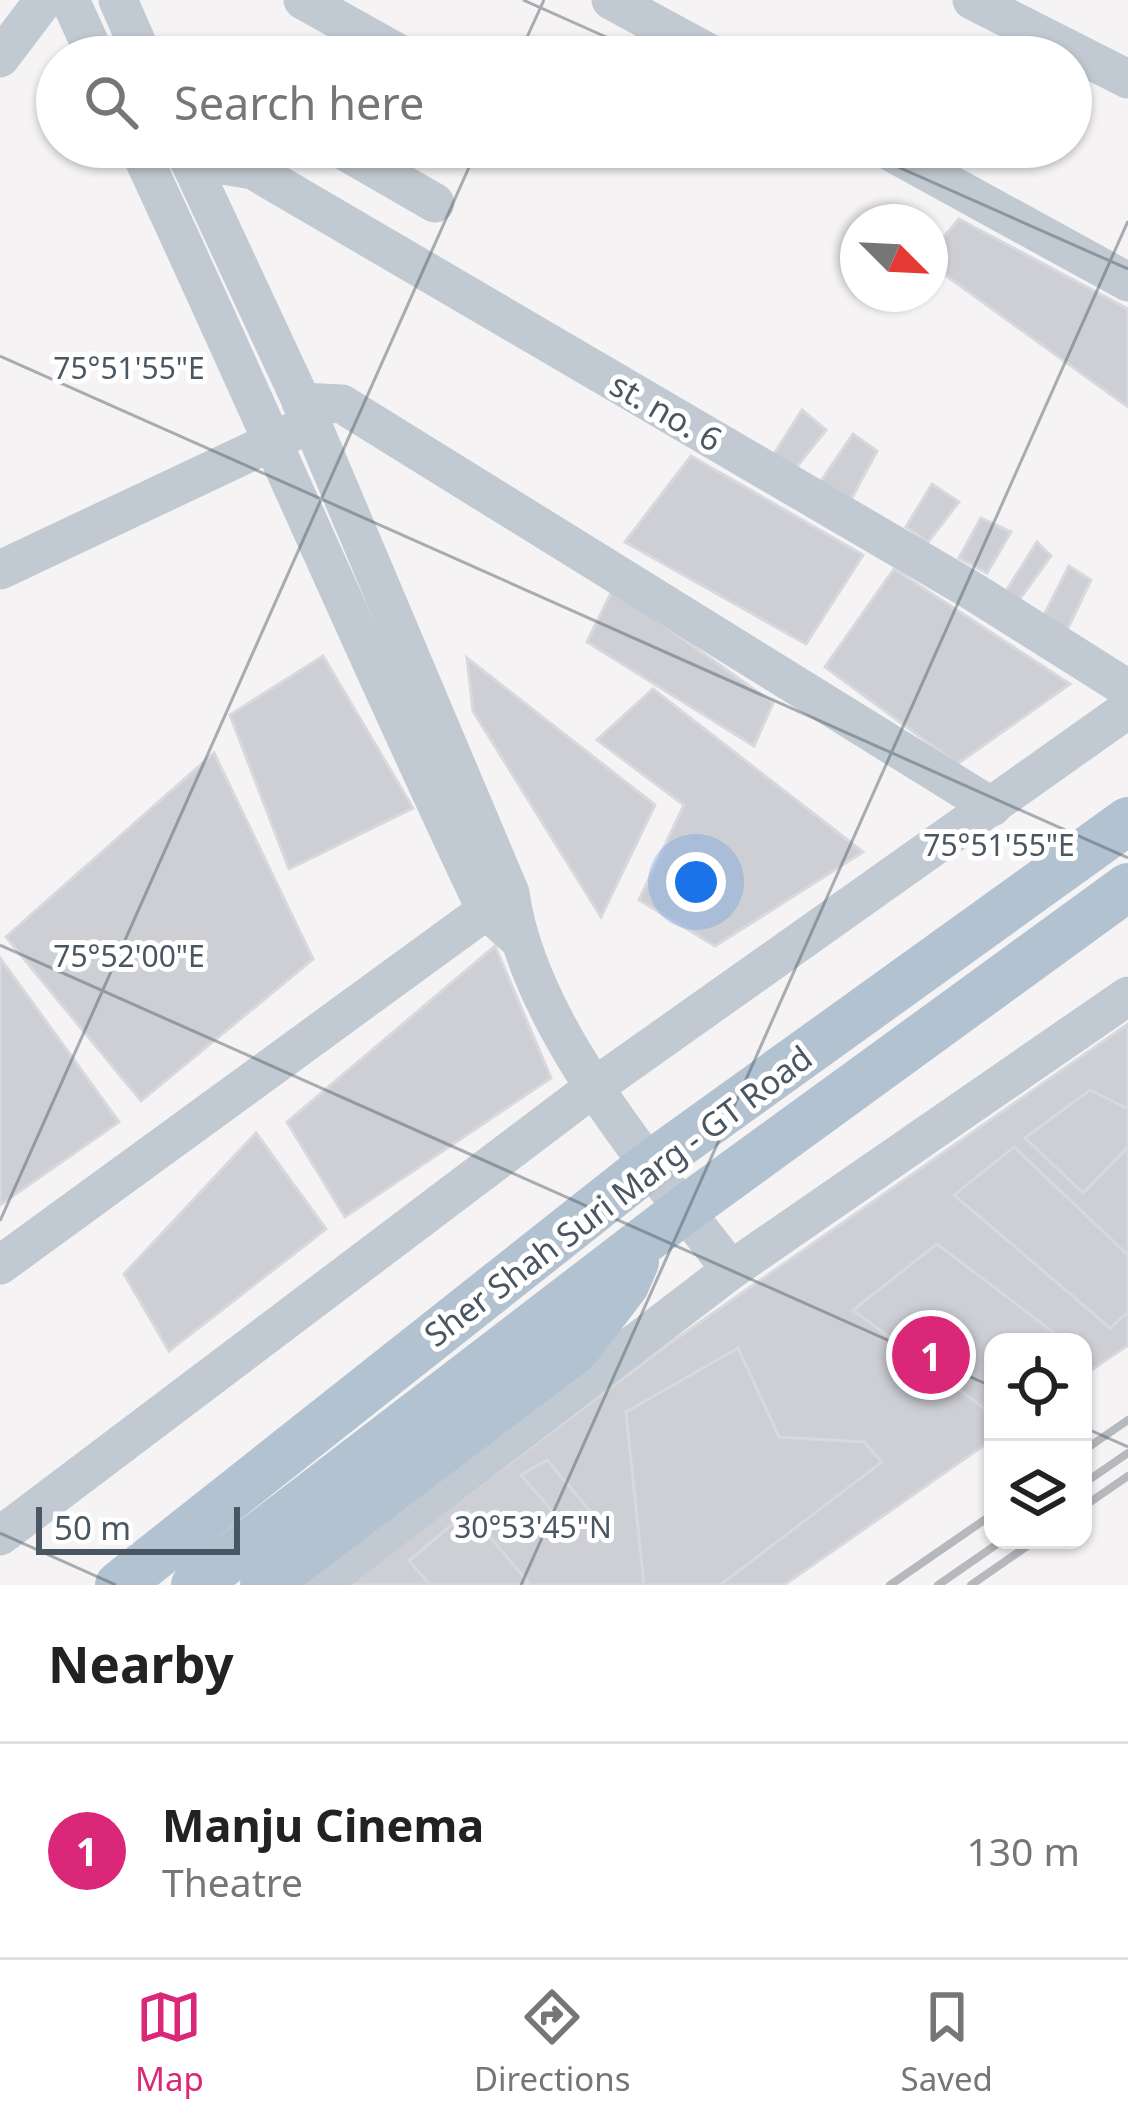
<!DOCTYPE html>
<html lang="en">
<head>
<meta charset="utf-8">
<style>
	body { margin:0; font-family:"Noto Sans",sans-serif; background:#f2f2f2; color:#222 }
	.controls { position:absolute; right:36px; bottom:36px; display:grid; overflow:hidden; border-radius:24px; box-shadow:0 3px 9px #0004 }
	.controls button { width:108px; height:108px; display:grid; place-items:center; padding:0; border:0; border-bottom:3px solid #e0e0e0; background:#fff; color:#222; font:60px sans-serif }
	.compass { position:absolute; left:840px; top:204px; width:108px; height:108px; border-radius:50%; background:#fff; box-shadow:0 3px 9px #0004; rotate:114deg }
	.scale { position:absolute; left:36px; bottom:30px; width:204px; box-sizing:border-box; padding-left:12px; border:6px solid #4a5661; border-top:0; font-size:33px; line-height:42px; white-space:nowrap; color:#4a5661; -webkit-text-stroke:9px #fff; paint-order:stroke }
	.you { position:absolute; left:696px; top:882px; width:42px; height:42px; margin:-30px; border:9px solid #fff; border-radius:50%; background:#1a73e8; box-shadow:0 0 0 18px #1a73e833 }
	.badge { display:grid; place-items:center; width:78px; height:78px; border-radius:50%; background:#db2777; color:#fff; font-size:39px; font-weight:700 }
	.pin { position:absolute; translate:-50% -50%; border:6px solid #fff; box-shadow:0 3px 12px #0006 }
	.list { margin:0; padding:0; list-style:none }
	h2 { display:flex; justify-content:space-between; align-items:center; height:156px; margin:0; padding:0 48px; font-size:51px }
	h2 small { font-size:39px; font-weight:400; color:#767676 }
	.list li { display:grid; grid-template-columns:78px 1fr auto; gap:36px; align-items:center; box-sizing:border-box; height:216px; padding:0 48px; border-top:3px solid #e0e0e0 }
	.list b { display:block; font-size:45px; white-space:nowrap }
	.list p { margin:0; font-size:39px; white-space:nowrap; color:#767676 }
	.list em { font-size:39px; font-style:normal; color:#767676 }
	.icon { flex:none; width:66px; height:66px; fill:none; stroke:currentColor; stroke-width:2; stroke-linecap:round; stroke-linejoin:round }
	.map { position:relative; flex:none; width:1128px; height:1585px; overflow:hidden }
	.search { position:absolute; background:#fff; box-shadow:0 3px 9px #0004; left:36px; right:36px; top:36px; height:132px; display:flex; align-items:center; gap:30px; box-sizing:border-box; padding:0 42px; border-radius:66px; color:#767676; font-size:45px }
	.sheet { height:372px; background:#fff }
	nav { display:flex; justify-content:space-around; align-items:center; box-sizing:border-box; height:168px; border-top:3px solid #e0e0e0; background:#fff; font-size:33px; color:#767676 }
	nav a { display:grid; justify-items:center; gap:6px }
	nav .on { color:#db2777 }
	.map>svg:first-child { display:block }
</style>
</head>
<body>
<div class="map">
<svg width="1128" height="1585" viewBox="0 0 1128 1585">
	<rect width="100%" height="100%" fill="#f5f3f3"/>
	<g fill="#cdcfd5" stroke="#d7d9de" stroke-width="3">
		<polygon points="959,219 1128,309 1128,407 930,264 930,253"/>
		<polygon points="802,410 826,430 796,468 772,457"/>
		<polygon points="853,434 877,451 848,505 821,481"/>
		<polygon points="691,456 863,555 806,644 625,542"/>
		<polygon points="932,484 959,502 928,542 906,527"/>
		<polygon points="981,518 1011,532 987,573 959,558"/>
		<polygon points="1037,542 1051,556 1017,603 1006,591"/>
		<polygon points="1069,566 1091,580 1067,630 1044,615"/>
		<polygon points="894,569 1070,684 957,764 825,667"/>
		<polygon points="613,589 773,703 754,746 587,642"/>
		<polygon points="323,656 413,808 289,869 230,715"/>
		<polygon points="467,658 655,805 601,917 473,711"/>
		<polygon points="653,689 863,852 715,946 639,900 684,805 597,740"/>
		<polygon points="214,753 313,959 141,1101 6,937"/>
		<polygon points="495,946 551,1078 345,1217 287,1122"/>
		<polygon points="0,958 119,1122 0,1205"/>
		<polygon points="1128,1024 1128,1345 1083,1376 1083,1342 993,1342 993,1439 784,1585 347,1585 673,1341"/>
		<polygon points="1090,1090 1128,1109 1128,1147 1083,1193 1025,1138"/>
		<polygon points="256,1133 326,1229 169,1351 124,1274"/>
		<polygon points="1014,1147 1128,1255 1128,1312 1110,1328 954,1195"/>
		<polygon points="937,1244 1053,1332 1046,1342 993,1342 993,1415 853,1310"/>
		<polygon points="738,1348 779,1437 864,1442 882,1462 720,1585 644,1585 626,1412"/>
		<polygon points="547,1460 590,1511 567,1528 521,1475"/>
		<polygon points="468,1511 528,1582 525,1585 430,1585 409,1561"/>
	</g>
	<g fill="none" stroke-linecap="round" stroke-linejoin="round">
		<g stroke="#c1cad2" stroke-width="39">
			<polyline points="70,0 96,57"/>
			<polyline points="118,0 143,57"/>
			<polyline points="303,0 405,57"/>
			<polyline points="611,0 716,57"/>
			<polyline points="972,0 1128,79"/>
			<polyline points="0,58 44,0"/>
			<path d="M138,147c119,254 228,511 348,763l30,27"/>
			<path d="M183,147l129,277 198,469c18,132 141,273 221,377l397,-274"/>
			<polyline points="338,147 435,203"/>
			<polyline points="882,147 1128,282"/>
			<polyline points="194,170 223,165 253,170 969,589 1128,689"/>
			<polyline points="301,402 342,404 992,807"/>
			<polyline points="0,570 299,429"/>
			<polyline points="0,1265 506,896"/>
			<polyline points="0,1536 593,1088 1128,709"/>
			<polyline points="319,1585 731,1270"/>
		</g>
		<g stroke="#b3c2d1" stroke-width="48">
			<polyline points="119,1585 651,1164 1128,821"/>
			<polyline points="195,1585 684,1210 1128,887"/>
			<polyline points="264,1585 576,1349 625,1285 635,1262"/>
		</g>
		<g stroke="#b5b8bd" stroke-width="8">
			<polyline points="1083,1451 1128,1420"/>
			<polyline points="1083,1484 1128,1453"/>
			<polyline points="1083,1507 1128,1476"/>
			<polyline points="890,1585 993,1514"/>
			<polyline points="938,1585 1003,1540"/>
			<polyline points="971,1585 1036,1540"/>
		</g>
	</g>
	<path fill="none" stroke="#4a5661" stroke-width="3" stroke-opacity="0.45" d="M523,0l128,57M518,57l26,-57M853,147l275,122M0,356l1128,502M0,945l993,442M0,1221l478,-1074M1083,1427l45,20M0,1533l116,52M521,1585l607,-1364"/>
	<g text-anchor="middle" stroke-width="10" stroke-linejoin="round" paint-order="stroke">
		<g font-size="33" fill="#4a5661" stroke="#fff">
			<text transform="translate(666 412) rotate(30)" y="12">st. no. 6</text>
			<text transform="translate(618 1196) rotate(-37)" y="12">Sher Shah Suri Marg - GT Road</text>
		</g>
	</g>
	<g font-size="30" text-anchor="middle" fill="#4a5661" stroke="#fff" stroke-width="10" stroke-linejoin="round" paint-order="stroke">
		<text x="129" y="379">75°51'55"E</text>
		<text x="999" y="856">75°51'55"E</text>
		<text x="129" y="967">75°52'00"E</text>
		<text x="533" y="1538">30°53'45"N</text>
	</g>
</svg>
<div class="controls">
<button><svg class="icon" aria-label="locate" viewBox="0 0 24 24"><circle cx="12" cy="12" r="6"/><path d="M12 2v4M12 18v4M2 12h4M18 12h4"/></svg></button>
<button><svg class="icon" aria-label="layers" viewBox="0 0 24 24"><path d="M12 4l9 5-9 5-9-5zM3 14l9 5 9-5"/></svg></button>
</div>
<svg class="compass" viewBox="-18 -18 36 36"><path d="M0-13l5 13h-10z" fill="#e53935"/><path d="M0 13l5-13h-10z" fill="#767676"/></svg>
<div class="scale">50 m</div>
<div class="you"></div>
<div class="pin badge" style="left:931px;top:1355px">1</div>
<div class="search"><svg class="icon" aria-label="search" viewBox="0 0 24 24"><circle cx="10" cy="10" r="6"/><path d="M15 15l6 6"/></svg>Search here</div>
</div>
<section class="sheet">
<h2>Nearby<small></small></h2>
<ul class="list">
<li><span class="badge">1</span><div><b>Manju Cinema</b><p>Theatre</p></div><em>130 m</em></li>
</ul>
</section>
<nav>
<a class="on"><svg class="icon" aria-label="map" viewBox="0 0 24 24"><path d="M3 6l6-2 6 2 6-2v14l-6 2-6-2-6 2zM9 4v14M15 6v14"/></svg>Map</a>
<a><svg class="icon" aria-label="directions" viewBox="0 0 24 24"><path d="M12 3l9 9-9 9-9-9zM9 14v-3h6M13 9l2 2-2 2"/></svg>Directions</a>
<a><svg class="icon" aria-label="saved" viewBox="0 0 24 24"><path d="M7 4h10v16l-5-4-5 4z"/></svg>Saved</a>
</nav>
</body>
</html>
